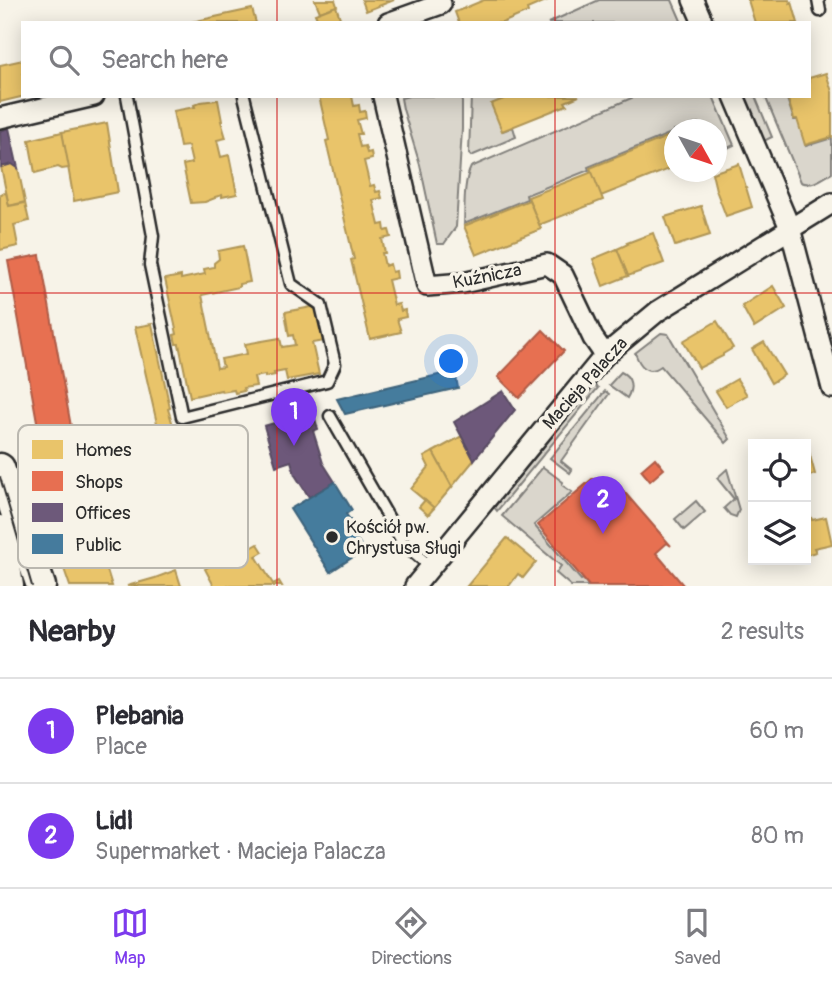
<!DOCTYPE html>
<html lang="en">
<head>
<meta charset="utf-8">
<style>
	body { margin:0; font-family:Pangolin,sans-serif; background:#f2f2f3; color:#2b2b33 }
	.controls { position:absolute; right:21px; bottom:21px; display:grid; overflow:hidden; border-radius:0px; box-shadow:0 4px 18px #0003 }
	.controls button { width:63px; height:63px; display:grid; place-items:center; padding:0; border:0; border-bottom:2px solid #e1e1e2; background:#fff; color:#2b2b33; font:35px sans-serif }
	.compass { position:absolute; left:664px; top:119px; width:63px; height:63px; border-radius:50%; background:#fff; box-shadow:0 4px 18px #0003; rotate:130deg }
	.you { position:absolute; left:452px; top:362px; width:24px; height:24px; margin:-18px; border:5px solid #fff; border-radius:50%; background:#1a73e8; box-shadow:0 0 0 10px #1a73e833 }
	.badge { display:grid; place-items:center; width:46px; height:46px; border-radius:50%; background:#7c3aed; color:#fff; font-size:23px; font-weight:700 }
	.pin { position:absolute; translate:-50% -58px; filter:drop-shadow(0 2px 4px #0008) }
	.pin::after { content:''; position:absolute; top:37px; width:24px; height:21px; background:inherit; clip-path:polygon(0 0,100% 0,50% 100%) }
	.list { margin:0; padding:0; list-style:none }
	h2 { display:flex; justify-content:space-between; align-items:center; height:91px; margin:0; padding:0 28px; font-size:30px }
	h2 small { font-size:23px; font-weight:400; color:#7c7c81 }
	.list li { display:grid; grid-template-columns:46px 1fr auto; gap:21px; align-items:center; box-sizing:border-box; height:105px; padding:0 28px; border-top:2px solid #e1e1e2 }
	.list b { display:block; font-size:26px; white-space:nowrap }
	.list p { margin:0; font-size:23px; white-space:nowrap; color:#7c7c81 }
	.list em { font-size:23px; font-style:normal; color:#7c7c81 }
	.icon { flex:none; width:38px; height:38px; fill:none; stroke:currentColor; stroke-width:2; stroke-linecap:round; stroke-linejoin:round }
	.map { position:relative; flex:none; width:832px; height:586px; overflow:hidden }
	.search { position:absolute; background:#fff; box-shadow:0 4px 18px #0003; left:21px; right:21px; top:21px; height:77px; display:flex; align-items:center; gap:18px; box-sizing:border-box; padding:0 24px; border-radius:0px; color:#7c7c81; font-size:26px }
	.sheet { height:301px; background:#fff }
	nav { display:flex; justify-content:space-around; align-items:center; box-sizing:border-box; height:98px; border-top:2px solid #e1e1e2; background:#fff; font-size:19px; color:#7c7c81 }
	nav a { display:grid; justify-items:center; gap:4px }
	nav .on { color:#7c3aed }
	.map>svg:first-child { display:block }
</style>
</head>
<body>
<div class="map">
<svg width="832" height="586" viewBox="0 0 832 586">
	<rect width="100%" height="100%" fill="#f7f3e8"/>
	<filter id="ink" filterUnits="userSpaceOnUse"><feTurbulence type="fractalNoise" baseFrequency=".0143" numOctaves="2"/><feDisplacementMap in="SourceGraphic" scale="14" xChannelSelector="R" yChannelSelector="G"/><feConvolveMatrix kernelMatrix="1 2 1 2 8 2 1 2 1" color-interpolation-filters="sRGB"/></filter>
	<g filter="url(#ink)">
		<g fill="#dad6cc" stroke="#82807c" stroke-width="2">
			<polygon points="599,0 672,0 682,23 548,23"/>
			<polygon points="409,96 462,96 462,129 456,227 444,244 437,244 420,165 403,109 401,98"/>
			<polygon points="471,96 510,96 492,104 503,131 513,127 516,137 471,156 469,154"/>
			<path d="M636,96h77l21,49 -17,8 -1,-23 -15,-1 -3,-6 -17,6 -7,1v2l-86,35 1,3 -63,25 1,4 -63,25c1,-17 -1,-41 7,-57z"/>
			<polygon points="745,96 755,96 772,137 764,141"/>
			<path d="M765,96h21l8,24h4l8,26 26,-8v35c-11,6 -19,14 -31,9z"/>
			<path d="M661,333l7,1 62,105 -4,4 -65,-77c-14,10 -21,0 -26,-13z"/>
			<path d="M621,372c11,5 12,16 6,26l-18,-13z"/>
			<polygon points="594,385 598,388 497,511 494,507"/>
			<polygon points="605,391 609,394 561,461 572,470 570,473 550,458"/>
			<polygon points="543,467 563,482 562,485 572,492 534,525 581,580 583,579 589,586 571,586 556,573 561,566 502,516"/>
			<polygon points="727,469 739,510 736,517 730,515 724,508 734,499 717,478"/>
			<polygon points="696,501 705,512 684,530 675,519"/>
		</g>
		<g fill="#e9c46a" stroke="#b09657" stroke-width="2">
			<polygon points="315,0 335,0 337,6 320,12"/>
			<polygon points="362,0 394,0 366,11"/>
			<polygon points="484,0 548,0 527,9 528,12 502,23 459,23 455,12"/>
			<polygon points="748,0 789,0 790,3 792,2 798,23 755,23"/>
			<polygon points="336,6 340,18 326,23 319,23 315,14"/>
			<polygon points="252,9 256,23 187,23"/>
			<polygon points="23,60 23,96 25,96 0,102 0,65"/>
			<polygon points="826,73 832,92 832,137 805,145 797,119 794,119 787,96 809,96 809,78"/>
			<polygon points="319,96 352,96 354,106 359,105 360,112 365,111 366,118 357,120 361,134 357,134 360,147 365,146 367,153 371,152 372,159 364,161 370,186 374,185 376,192 380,191 382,198 373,200 379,225 384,224 385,231 389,230 391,237 382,239 385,253 382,253 385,266 390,264 392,272 396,271 397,278 388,280 394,305 399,304 401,311 405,310 406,317 397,319 401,332 370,339 351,260 354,259 326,141 329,140"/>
			<polygon points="511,96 579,96 565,102 567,105 502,131 491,104"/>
			<polygon points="216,100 218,100 222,121 221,121 226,138 217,140 221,157 229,155 237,194 222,197 222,195 215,197 215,198 205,202 191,203 183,165 192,163 188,146 180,147 173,111 195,107 194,105 201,102"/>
			<polygon points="107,123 118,192 74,201 62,132"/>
			<polygon points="62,132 69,168 62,169 58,167 35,173 29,140"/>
			<polygon points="674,134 674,167 601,196 590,168"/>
			<polygon points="12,164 18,168 25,202 9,206 1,167"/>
			<polygon points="739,164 752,207 726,216 716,190 712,173"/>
			<polygon points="592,172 603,200 539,225 528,197"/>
			<polygon points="6,193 9,206 25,203 29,221 14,225 18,246 0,250 0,194"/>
			<polygon points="529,200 541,229 476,255 464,226"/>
			<polygon points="701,206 710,235 675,246 665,217"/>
			<polygon points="653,233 664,263 628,276 617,249 628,244 627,243"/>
			<polygon points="243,246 250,282 239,284 239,287 202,295 217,368 223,367 221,359 247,354 245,344 280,338 282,347 295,345 293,335 289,336 285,312 317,306 325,341 312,343 319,374 287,380 285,371 274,373 275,375 265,377 265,375 254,377 256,386 243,388 244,391 235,393 234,390 222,392 221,390 190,397 179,344 176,344 174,335 177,334 165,279 181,276 181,279 205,274 204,269 214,267 214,263 219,259 218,251"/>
			<polygon points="617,249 628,276 603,286 593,259"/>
			<polygon points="773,286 786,308 754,328 742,306"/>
			<polygon points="717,321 733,348 723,354 723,356 699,368 683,341"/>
			<polygon points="152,324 170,408 168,409 176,435 161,441 135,327"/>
			<polygon points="764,342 784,375 771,383 752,349"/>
			<polygon points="737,379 747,395 726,407 716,391"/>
			<polygon points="462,436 474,460 452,487 433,452"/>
			<polygon points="806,448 808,448 815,474 806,477"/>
			<polygon points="433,452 452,487 434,508 411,489 429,467 424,457"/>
			<polygon points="425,500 434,508 428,515 419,507"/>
			<polygon points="811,517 812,520 826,517 832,544 814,548 816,552 806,555 806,518"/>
			<polygon points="240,530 251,548 258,544 263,552 256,556 273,584 279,581 282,586 214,586 205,569 221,560 212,546"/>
			<polygon points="507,538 536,562 523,578 518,574 509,586 467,586"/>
			<polygon points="102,554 112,586 70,586 63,566"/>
			<polygon points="176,570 181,586 127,586 155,578"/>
		</g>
		<g fill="#e76f51" stroke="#af5b46" stroke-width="2">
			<polygon points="40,255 76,454 44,460 8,261"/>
			<polygon points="543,330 564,351 519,398 498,377"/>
			<polygon points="655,458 664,469 650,481 641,470"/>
			<polygon points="592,479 614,480 671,546 667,543 656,553 684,586 589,586 538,525"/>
		</g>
		<g fill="#6d597a" stroke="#594b62" stroke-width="2">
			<polygon points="9,128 18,168 12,164 1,167 0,131"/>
			<polygon points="503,391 515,410 474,460 454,422"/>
			<polygon points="313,412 318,429 313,431 323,463 335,482 309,497 295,475 291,461 276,466 264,426"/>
		</g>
		<g fill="#457b9d" stroke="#3d637b" stroke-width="2">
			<polygon points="455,371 458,388 345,414 337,399"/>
			<polygon points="335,482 352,510 346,514 351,521 347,524 364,550 330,572 290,509"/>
		</g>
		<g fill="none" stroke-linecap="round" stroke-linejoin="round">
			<defs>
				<g id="lane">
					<polyline points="818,0 820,11"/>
					<polyline points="127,96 153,236 150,265 182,417 327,381 335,364 321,305 291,284 244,96"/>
					<polyline points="330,416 403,543 431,567"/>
				</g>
				<g id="street">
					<polyline points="693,0 703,23"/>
					<polyline points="388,23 441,4"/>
					<polyline points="383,96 427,286 463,283 547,264 563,275 593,338 605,355"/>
					<polyline points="734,96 790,228 832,388"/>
					<polyline points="0,118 94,96"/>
					<polyline points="415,586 605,355 658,311 832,203"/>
				</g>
				<g id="secondary">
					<polyline points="0,468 41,586"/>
					<polyline points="0,530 9,586"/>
				</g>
			</defs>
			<use href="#lane" stroke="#2b2b2b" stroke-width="15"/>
			<use href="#street" stroke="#2b2b2b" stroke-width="24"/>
			<use href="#secondary" stroke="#2b2b2b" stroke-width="33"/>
			<use href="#lane" stroke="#f7f3e8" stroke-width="10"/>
			<use href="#street" stroke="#f7f3e8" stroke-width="19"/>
			<use href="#secondary" stroke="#f7f3e8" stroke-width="28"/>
			<polyline stroke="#2b2b2b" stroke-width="2" points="0,477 32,586"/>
		</g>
	</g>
	<path fill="none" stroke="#d62828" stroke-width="2" stroke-opacity="0.55" d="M277,0v23M555,0v23M277,96v490M555,96v490M0,293h832"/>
	<circle fill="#2b2b2b" stroke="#f7f3e8" stroke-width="2.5" cx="332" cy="537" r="7"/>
	<g text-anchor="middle" stroke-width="7" stroke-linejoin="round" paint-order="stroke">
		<g font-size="18" fill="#2b2b2b" stroke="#f7f3e8">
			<text transform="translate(487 276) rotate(-11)" y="6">Kuźnicza</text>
			<text transform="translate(585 383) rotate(-48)" y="6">Macieja Palacza</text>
		</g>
		<g font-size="18" fill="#2b2b2b" stroke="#f7f3e8" text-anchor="start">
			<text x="346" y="533">Kościół pw.<tspan x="346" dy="21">Chrystusa Sługi</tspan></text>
		</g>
	</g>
	<rect x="18" y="425" width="230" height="143" rx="10" fill="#f7f3e8" stroke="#bab7af" stroke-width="2"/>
	<rect x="32" y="440" width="31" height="19" fill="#e9c46a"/>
	<rect x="32" y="471" width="31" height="20" fill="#e76f51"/>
	<rect x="32" y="503" width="31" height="19" fill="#6d597a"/>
	<rect x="32" y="534" width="31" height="20" fill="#457b9d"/>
	<g font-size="19" fill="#2b2b2b">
		<text x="75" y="456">Homes</text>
		<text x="75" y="488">Shops</text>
		<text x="75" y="519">Offices</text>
		<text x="75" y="551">Public</text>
	</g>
</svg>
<div class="controls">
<button><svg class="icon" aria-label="locate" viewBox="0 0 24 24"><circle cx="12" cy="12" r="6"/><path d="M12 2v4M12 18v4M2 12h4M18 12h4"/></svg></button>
<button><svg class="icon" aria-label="layers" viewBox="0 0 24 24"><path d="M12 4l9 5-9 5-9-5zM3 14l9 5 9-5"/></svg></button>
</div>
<svg class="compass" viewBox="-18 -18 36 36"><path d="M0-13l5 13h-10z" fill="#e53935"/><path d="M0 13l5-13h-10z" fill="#7c7c81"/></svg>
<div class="you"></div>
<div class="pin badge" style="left:294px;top:446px">1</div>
<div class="pin badge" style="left:603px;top:534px">2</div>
<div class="search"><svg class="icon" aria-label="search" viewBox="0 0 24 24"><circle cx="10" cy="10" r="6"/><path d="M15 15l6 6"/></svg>Search here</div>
</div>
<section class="sheet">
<h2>Nearby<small>2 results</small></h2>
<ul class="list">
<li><span class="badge">1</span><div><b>Plebania</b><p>Place</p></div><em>60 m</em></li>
<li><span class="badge">2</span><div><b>Lidl</b><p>Supermarket · Macieja Palacza</p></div><em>80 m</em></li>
</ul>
</section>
<nav>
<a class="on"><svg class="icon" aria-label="map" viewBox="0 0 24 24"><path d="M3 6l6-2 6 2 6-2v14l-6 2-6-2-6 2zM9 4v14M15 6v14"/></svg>Map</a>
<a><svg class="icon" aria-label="directions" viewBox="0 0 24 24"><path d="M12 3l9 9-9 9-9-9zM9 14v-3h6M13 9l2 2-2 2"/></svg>Directions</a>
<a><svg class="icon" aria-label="saved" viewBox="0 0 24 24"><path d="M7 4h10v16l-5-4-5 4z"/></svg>Saved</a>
</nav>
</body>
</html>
